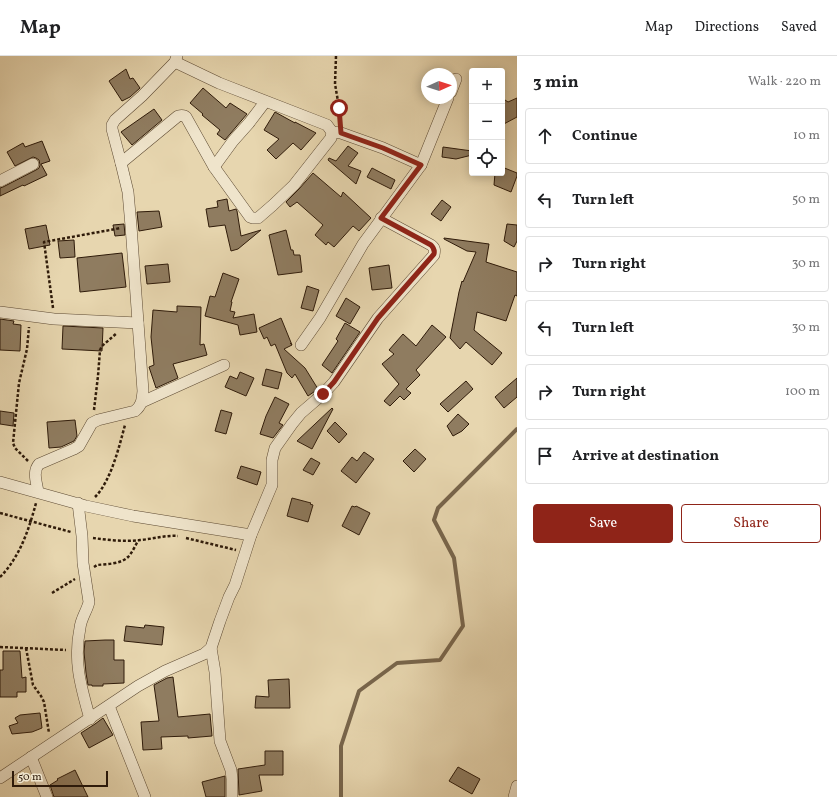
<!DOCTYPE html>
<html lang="en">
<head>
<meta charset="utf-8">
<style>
	body { margin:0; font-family:Vollkorn,serif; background:#f6f6f6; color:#202124 }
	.controls { position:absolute; right:12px; top:12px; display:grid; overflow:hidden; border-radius:4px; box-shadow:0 2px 10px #0003 }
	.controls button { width:36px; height:36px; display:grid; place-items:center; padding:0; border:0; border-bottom:1px solid #e0e0e0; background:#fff; color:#202124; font:20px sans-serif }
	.compass { position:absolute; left:421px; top:12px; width:36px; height:36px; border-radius:50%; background:#fff; box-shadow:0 2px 10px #0003; rotate:87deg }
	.scale { position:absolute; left:12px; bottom:10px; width:96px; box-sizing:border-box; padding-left:4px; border:2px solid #2f1b0a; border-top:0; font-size:11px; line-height:14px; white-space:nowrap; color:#2f1b0a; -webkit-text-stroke:3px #efe4cb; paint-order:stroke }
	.stop { position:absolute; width:12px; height:12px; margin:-9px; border:3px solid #8f2418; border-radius:50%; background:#fff }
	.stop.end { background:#8f2418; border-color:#fff; box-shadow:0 1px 4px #0008 }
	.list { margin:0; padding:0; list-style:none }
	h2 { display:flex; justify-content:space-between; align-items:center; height:52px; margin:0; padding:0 16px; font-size:17px }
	h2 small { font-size:13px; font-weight:400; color:#757577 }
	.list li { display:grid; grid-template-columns:26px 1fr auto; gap:12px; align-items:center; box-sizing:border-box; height:56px; margin:0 8px 8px; padding:0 8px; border:1px solid #e0e0e0; border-radius:4px }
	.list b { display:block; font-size:15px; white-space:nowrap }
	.list em { font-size:13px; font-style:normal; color:#757577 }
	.actions { display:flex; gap:8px; padding:12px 16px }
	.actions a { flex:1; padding:9px 0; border:1px solid #8f2418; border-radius:4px; text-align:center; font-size:14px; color:#8f2418 }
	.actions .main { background:#8f2418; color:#fff }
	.icon { flex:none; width:22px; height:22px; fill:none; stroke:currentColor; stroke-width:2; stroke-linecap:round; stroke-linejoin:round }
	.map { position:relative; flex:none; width:517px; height:741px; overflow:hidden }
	header { display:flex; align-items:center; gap:24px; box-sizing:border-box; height:56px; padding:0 20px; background:#fff; border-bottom:1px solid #e0e0e0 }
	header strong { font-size:19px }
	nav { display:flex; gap:22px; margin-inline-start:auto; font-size:14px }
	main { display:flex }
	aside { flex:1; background:#fff }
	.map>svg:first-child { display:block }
</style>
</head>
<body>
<header>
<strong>Map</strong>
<nav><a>Map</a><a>Directions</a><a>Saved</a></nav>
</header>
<main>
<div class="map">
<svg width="517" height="741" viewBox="0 0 517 741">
	<rect width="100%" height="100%" fill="#e7d6af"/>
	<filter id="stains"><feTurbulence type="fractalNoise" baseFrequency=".005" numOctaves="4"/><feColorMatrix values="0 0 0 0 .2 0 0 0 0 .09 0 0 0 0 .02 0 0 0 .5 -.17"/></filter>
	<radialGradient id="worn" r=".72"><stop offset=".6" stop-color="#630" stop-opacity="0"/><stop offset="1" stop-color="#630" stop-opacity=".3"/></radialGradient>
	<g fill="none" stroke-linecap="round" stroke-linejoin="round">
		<polyline stroke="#78654b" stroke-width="4" points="341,741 341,690 359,635 397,607 440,604 463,570 454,502 434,464 438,452 517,373"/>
	</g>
	<g fill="#8f7c60" stroke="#2f1b0a">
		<polygon points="126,13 130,23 133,22 140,32 130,41 122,45 109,25"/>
		<polygon points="203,32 226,52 230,47 247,58 225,84 217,78 220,74 202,59 203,58 190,47"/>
		<polygon points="502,42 508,46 517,42 517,61 502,69"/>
		<polygon points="154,53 162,64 132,89 121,76"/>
		<polygon points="275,56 295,67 295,66 316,77 301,94 293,87 276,103 267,94 279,83 264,74"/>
		<polygon points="42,85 50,105 41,108 47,119 24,130 23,129 0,140 0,132 3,131 36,114 39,112 40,109 39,104 36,102 33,101 15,110 7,96 23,87 25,91"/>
		<polygon points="348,90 358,97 348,110 361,115 356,128 328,104 329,102 336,105"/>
		<polygon points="443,91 472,95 472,99 456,103 442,101"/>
		<polygon points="502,111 517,117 517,120 511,136 494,129 495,117 502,117"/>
		<polygon points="372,112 395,124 391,133 367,121"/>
		<polygon points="313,117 341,141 343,136 371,162 359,175 353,170 334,191 328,186 326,189 315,179 323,169 297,146 290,151 286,146 299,133"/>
		<polygon points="227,143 229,155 236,153 237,155 241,180 261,174 238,193 231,195 225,169 209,171 206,153 218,151 217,145"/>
		<polygon points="442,144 451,151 441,165 431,158"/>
		<polygon points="159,155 162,171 139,175 137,156"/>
		<polygon points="124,168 125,179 115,180 113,169"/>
		<polygon points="507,168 517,169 517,185 514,191 504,185"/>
		<polygon points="46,169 50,189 29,193 25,173"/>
		<polygon points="286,174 291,194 293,194 294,199 300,199 302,216 278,219 269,179"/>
		<polygon points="444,182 489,188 486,206 517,216 517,240 515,239 506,265 477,256 474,274 502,297 492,309 466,286 460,293 450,282 459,236 462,225 463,226 476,196 467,195 444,183"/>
		<polygon points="74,184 75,201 60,202 58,185"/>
		<polygon points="122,197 126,231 80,236 77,202"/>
		<polygon points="168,208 170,226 147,228 145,210"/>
		<polygon points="389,209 392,232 372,234 369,212"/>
		<polygon points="223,217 239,223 231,246 232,246 230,255 235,256 233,262 254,258 257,276 240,279 238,269 205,260 210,240 215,241"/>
		<polygon points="307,230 319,234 313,255 301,252"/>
		<polygon points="346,242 360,251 350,268 336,260"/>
		<polygon points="177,250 201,251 200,289 204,288 207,299 173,308 178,322 156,332 149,311 154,309 151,281 153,254 177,256"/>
		<polygon points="281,262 292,289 290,287 292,289 284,293 305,312 318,333 308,340 295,318 292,322 287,317 275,288 271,290 267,281 264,283 259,272"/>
		<polygon points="0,263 14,265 13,268 21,269 20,295 0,294"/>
		<polygon points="345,267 360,276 332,317 322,309 338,285 336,283"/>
		<polygon points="432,269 446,281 416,314 420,319 406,333 411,337 404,344 400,340 390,350 384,345 399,328 382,308 394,298 389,294 403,278 416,290"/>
		<polygon points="63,270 103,272 102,295 62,293"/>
		<polygon points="266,313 282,317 278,333 262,329"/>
		<polygon points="240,316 254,322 246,340 225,331 230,320 237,323"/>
		<polygon points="517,322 517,341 504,352 495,341"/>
		<polygon points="466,325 473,333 448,356 440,348"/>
		<polygon points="275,341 289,348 279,367 283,369 273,382 260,378 266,360"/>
		<polygon points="332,352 333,353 312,393 297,385"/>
		<polygon points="221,354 232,357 226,378 215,375"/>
		<polygon points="0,355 14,357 13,370 0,368"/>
		<polygon points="458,358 469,368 462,375 453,380 447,370"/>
		<polygon points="75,364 77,380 74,385 61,391 49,392 47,366"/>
		<polygon points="335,366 347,378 339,387 327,375"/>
		<polygon points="415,393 426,403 414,416 403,405"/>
		<polygon points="364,396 374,403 356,427 341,415 352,401 357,405"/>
		<polygon points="311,402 320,407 313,419 303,414"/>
		<polygon points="241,410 261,416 257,429 237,422"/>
		<polygon points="292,442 311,447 310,448 313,449 308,466 287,460"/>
		<polygon points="352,450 355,451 356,450 370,457 359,479 342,470"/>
		<polygon points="145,569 164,571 162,589 124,585 126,570 144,572"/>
		<polygon points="105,584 114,584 114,604 124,604 124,627 103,628 103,630 92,630 92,629 88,629 86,617 84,596 85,585"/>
		<polygon points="3,595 20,595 22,622 26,621 26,636 17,636 17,641 0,641 0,614 3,614"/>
		<polygon points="173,621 178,661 210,658 212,680 188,682 188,680 161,681 162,693 143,694 141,666 159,665 154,629 167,622"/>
		<polygon points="289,623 290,652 255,652 256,640 269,641 268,624"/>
		<polygon points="40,657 42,672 32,676 12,678 9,670 18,667 15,662 20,659"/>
		<polygon points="103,662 113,679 89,692 81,677 95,668"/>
		<polygon points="265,695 283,695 283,719 259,719 262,735 239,739 238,713 265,709"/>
		<polygon points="458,711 480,723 472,738 449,725"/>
		<polygon points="75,714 88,741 54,741 50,729 58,724 57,723"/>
		<polygon points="225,720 225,741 206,741 202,726"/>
	</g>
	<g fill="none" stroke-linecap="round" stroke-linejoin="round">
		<defs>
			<g id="minor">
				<polyline points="451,36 456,23"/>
				<polyline points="332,76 341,77 383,92 421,109"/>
				<path d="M121,107l57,-47c4,-1 6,-1 8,1l28,50 36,50 3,1h5l15,-13 21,-20 33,-42 4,-5 1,-6 -5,-7 -108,-42 -44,-21"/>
				<polyline points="214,111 233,85 249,67 265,46"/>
				<polyline points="0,125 33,108"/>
				<polyline points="0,256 54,263 138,267"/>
				<polyline points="301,289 320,262 363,188 421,109 448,42"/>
				<polyline points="142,346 224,309"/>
				<polyline points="0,426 86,450 133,460 251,479"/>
				<path d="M38,436c-1,-9 -6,-20 1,-28l35,-15 5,-3 13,-23 6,-3 37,-9c7,-6 7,-11 8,-20l-12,-165 -3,-34 -7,-29 -9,-34v-4l3,-5 27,-24 33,-34 2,-6"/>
				<path d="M78,447l4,33 1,27 6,39c-2,9 -8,16 -9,26 -7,33 1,59 10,91"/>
				<polyline points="211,592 215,616 220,685 231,714 232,723 232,741"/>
				<polyline points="109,650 145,741"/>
				<polyline points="31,701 47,741"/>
				<path d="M0,722l138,-92 27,-15 39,-17 7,-6 9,-27 9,-24 6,-12 16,-50 21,-50v-25l3,-12 17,-24 9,-11 22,-19 11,-12 44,-64 56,-63c1,-5 1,-7 -3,-10l-50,-27"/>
				<polyline points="514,741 517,730"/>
			</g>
		</defs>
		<use href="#minor" stroke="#5d4a33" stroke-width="12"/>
		<g stroke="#2f1b0a" stroke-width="2.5" stroke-dasharray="3 2" stroke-linecap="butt">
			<polyline points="336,0 335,28 340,57 340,66"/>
			<polyline points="53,252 44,186 121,172"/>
			<polyline points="94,354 98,320 100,294 102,290 117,277"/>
			<polyline points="28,405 15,392 13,387 19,327 27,293 29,271"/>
			<path d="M95,441c16,-16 24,-50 30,-72"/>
			<polyline points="0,457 56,472 71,476"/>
			<path d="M93,482c15,2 32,4 47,2 13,-1 25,-5 38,-4"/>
			<polyline points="186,482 236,494"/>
			<path d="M94,511l3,-2c10,-1 24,-1 31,-8 4,-4 7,-11 10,-16"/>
			<path d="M0,521c20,-20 29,-48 36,-74"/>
			<polyline points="52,537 75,523"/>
			<polyline points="0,591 66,594"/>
			<polyline points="26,592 33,629 41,640 44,646 49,677"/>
		</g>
		<use href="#minor" stroke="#efe4cb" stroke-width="11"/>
	</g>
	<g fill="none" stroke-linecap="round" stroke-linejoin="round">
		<path stroke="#8f2418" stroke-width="5" d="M323,338l11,-12 44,-64 56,-64c1,-4 0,-6 -3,-9l-50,-27 40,-53 -38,-17 -42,-15 -2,-25"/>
	</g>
	<rect width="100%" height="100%" filter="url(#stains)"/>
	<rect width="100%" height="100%" fill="url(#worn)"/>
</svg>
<div class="controls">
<button>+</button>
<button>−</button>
<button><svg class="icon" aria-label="locate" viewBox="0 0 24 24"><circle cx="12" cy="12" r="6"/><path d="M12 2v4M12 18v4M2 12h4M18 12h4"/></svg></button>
</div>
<svg class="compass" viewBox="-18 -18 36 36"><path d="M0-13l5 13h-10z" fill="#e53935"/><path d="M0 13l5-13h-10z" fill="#757577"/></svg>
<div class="scale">50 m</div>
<div class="stop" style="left:339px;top:52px"></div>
<div class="stop end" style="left:323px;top:338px"></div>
</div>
<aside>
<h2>3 min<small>Walk · 220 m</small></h2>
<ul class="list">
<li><svg class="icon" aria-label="ahead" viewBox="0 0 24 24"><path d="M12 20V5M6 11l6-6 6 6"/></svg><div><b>Continue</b></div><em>10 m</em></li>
<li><svg class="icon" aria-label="left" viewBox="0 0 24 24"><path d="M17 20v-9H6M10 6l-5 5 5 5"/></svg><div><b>Turn left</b></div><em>50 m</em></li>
<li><svg class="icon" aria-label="right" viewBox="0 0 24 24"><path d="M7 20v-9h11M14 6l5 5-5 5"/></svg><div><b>Turn right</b></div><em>30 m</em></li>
<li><svg class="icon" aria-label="left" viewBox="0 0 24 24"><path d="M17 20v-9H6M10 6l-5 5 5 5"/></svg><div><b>Turn left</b></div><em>30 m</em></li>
<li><svg class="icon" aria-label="right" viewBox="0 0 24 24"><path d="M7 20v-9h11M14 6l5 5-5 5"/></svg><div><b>Turn right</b></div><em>100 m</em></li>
<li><svg class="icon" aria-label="arrive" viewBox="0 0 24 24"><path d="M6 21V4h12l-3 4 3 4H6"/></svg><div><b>Arrive at destination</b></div></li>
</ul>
<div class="actions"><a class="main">Save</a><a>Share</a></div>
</aside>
</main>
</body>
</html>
